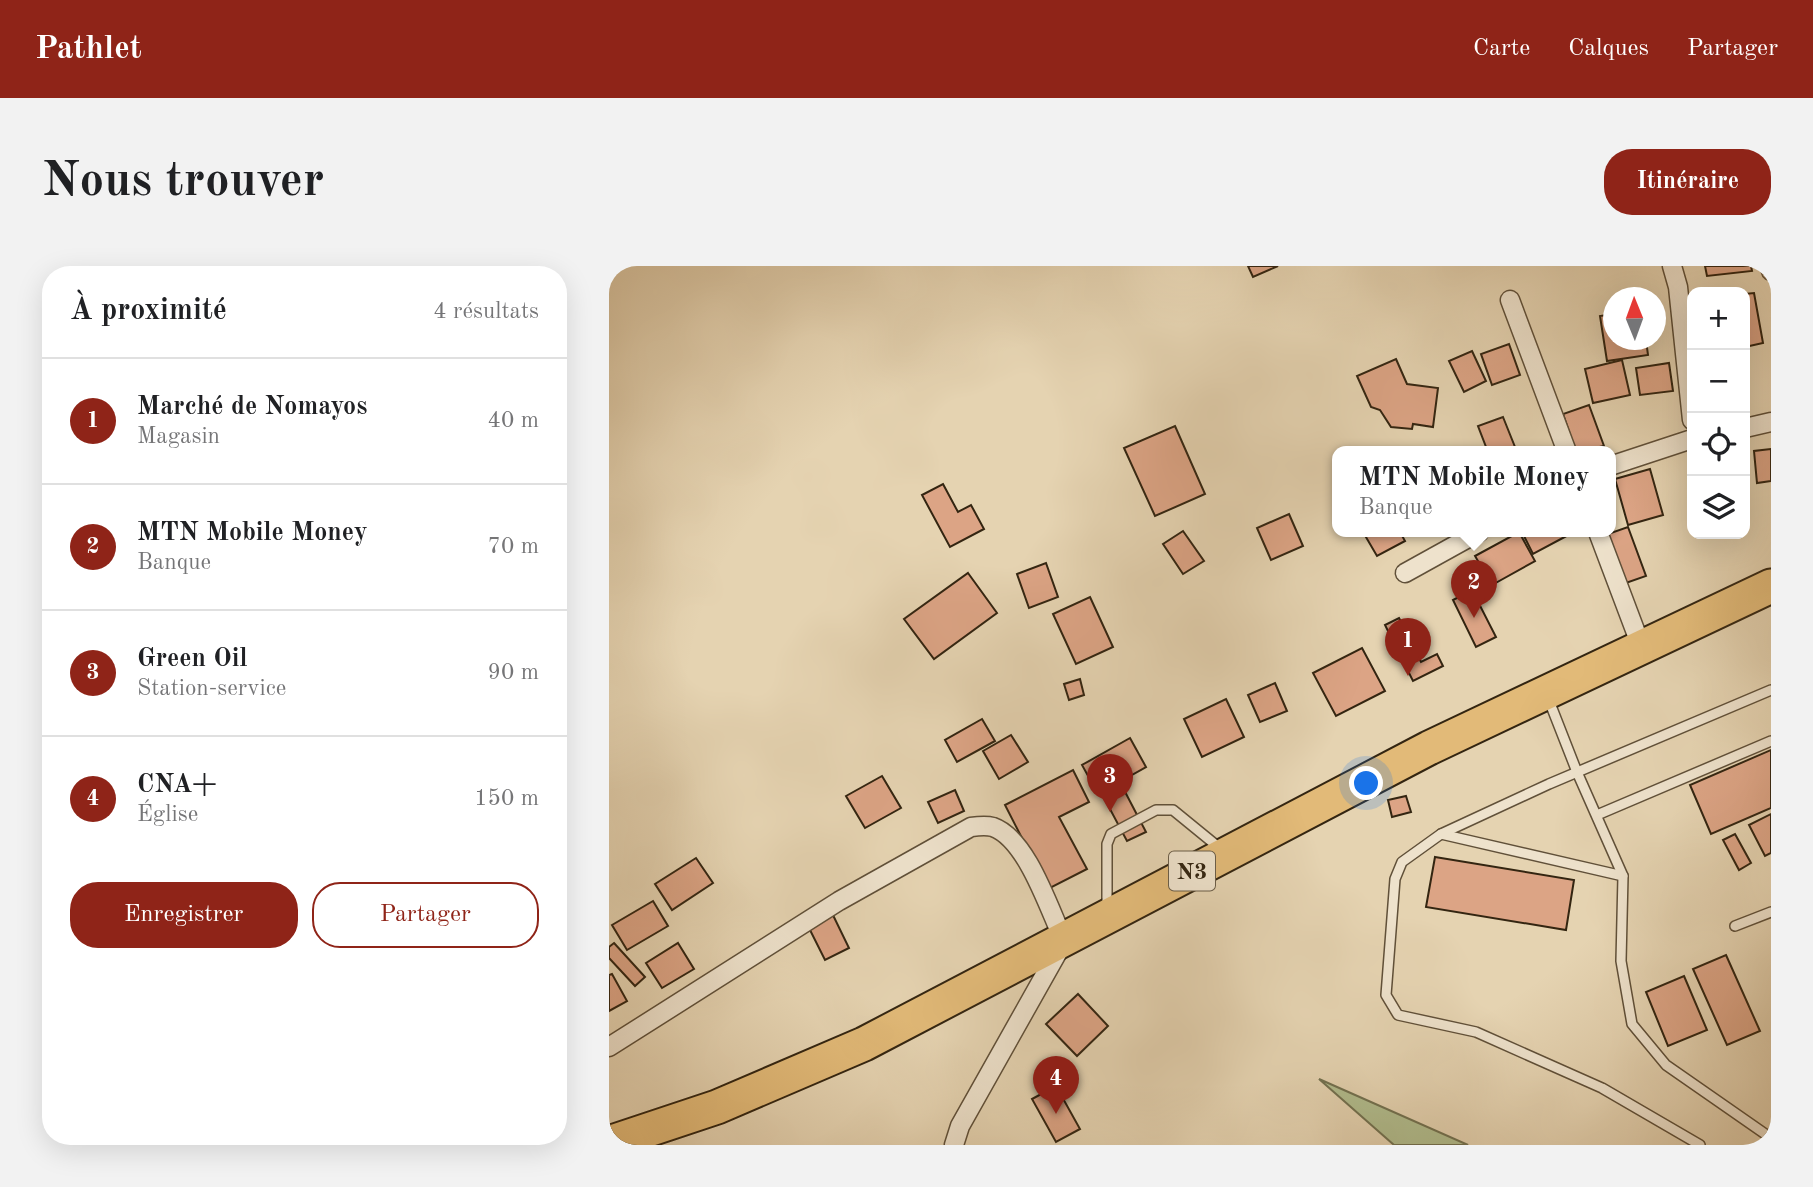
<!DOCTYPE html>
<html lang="fr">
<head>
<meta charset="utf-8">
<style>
	body { margin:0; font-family:"Old Standard TT",serif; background:#f2f2f2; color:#202124 }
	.controls { position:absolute; right:21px; top:21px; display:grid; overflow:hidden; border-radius:14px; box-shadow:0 7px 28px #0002 }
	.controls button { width:63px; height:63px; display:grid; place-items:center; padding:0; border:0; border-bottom:2px solid #e0e0e0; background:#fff; color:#202124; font:35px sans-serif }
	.compass { position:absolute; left:994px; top:21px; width:63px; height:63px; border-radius:50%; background:#fff; box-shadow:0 7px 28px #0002; rotate:359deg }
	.you { position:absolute; left:758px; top:518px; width:24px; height:24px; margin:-18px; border:5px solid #fff; border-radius:50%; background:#1a73e8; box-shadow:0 0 0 10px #1a73e833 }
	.badge { display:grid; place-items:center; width:46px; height:46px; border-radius:50%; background:#8f2418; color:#fff; font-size:23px; font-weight:700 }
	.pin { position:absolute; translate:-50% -58px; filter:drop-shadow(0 2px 4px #0008) }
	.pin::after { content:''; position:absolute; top:37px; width:24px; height:21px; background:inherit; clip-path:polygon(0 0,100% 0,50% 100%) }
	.popup { position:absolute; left:723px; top:180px; width:284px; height:91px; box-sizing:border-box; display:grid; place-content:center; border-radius:14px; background:#fff; filter:drop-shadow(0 2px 5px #0005); font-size:23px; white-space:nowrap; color:#757577 }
	.popup b { font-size:26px; color:#202124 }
	.popup::after { content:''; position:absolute; left:50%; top:100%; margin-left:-14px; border:14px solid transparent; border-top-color:#fff }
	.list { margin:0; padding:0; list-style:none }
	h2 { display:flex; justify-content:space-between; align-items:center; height:91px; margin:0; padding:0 28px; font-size:30px }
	h2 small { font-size:23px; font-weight:400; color:#757577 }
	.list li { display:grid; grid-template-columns:46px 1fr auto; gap:21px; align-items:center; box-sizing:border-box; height:126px; padding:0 28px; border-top:2px solid #e0e0e0 }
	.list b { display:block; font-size:26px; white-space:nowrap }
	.list p { margin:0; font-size:23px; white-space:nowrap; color:#757577 }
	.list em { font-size:23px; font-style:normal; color:#757577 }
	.actions { display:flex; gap:14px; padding:21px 28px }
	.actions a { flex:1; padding:16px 0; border:2px solid #8f2418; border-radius:28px; text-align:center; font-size:24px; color:#8f2418 }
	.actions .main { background:#8f2418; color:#fff }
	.icon { flex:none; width:38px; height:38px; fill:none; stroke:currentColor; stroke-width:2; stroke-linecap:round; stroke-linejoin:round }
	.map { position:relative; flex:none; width:1162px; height:879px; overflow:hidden; border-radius:28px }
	header { display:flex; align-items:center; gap:42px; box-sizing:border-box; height:98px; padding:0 35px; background:#8f2418; color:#fff }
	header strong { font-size:33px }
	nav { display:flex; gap:38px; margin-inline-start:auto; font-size:24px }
	.intro { display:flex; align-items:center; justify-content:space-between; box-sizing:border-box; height:168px; padding:0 42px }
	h1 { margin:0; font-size:49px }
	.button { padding:18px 32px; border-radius:28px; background:#8f2418; color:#fff; font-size:24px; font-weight:700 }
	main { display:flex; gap:42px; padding:0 42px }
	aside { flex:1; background:#fff; border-radius:28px; box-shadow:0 7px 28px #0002 }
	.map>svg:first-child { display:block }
</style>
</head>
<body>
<header>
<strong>Pathlet</strong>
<nav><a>Carte</a><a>Calques</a><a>Partager</a></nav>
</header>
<div class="intro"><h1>Nous trouver</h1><a class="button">Itinéraire</a></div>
<main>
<aside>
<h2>À proximité<small>4 résultats</small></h2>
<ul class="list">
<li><span class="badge">1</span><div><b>Marché de Nomayos</b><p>Magasin</p></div><em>40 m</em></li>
<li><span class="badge">2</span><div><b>MTN Mobile Money</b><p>Banque</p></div><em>70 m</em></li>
<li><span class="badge">3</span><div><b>Green Oil</b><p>Station-service</p></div><em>90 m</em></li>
<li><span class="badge">4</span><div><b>CNA+</b><p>Église</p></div><em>150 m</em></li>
</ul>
<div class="actions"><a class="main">Enregistrer</a><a>Partager</a></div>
</aside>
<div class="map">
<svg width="1162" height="879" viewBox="0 0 1162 879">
	<rect width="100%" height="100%" fill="#e5d3b1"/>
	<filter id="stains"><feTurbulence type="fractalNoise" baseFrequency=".00286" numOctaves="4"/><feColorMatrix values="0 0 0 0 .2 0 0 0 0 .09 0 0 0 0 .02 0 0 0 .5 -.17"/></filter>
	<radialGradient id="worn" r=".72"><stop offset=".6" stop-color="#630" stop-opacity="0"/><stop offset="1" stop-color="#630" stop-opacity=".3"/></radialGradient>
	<polygon fill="#b1bd8e" stroke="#727150" stroke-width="2" points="710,813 859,879 785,879"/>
	<g fill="#dca485" stroke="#332511" stroke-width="2">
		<polygon points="639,0 669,0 644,11"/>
		<polygon points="1096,0 1142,0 1143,5 1098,10"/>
		<polygon points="1145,27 1154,77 1136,81 1136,28"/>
		<polygon points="1004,48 1004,74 1037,74 1039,89 998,95 991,50"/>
		<polygon points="900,78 911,109 883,119 872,88"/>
		<polygon points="863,85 877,115 855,126 840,95"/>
		<polygon points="787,93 798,118 829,122 824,161 804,158 803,163 782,161 771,144 762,141 748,110"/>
		<polygon points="1013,94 1021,129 984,137 976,103"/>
		<polygon points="1060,97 1064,125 1031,129 1027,102"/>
		<polygon points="980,139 995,180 967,186 954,148"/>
		<polygon points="894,151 908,186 879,186 869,160"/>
		<polygon points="566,160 596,228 546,250 515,182"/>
		<polygon points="1162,183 1162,215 1148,217 1145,185"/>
		<polygon points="1041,203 1054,249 1019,259 1006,213"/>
		<polygon points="334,218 349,246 362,239 375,263 341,281 313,229"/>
		<polygon points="680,248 694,280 662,294 648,262"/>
		<polygon points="1019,261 1037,310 1014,318 996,269"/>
		<polygon points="574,265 595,295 574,308 554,278"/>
		<polygon points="754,266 791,266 796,275 768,290"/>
		<polygon points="910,266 926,295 883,319 866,290"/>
		<polygon points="913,266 965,266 924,288"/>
		<polygon points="437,297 449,331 420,342 408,308"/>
		<polygon points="359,307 388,347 325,393 295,353"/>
		<polygon points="863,324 887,371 867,381 844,334"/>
		<polygon points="481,331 504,381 467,398 444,348"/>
		<polygon points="790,352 812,396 828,388 834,400 804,415 776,359"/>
		<polygon points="753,382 776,425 727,450 704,407"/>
		<polygon points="471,413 475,429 460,434 455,418"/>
		<polygon points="666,417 678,445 651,456 639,429"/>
		<polygon points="617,433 635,471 593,491 575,453"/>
		<polygon points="373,453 386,475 348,496 336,474"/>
		<polygon points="402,469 419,496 390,513 374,485"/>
		<polygon points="521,472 537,501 489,528 473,499"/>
		<polygon points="1162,484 1162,542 1102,568 1081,519"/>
		<polygon points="464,504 480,536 450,551 478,603 439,623 396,539"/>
		<polygon points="273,510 292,542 256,562 237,530"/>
		<polygon points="513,520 537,566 518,575 494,530"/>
		<polygon points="346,524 355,545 329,557 319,536"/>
		<polygon points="797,530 802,546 783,551 779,534"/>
		<polygon points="1162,548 1162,587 1156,590 1140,559"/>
		<polygon points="1126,568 1142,597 1130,604 1114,574"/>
		<polygon points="826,591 965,614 957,664 817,641"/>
		<polygon points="87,592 104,617 63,644 46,618"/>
		<polygon points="44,635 59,660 18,684 3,659"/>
		<polygon points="222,645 240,682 216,694 197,656"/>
		<polygon points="5,677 36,711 26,720 0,692 0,681"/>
		<polygon points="69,677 85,703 53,722 37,697"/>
		<polygon points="1117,689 1151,765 1118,779 1084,703"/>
		<polygon points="3,708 18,735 0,745 0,709"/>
		<polygon points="1075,710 1098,764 1059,780 1037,726"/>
		<polygon points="469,728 499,760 468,790 437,758"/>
		<polygon points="447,820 471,863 447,876 423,833"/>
	</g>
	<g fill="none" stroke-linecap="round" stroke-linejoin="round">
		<defs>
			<g id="lane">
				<polyline points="939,432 968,506 1014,610 1012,695 1023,758 1057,799 1162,872"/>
				<polyline points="988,549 1162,475"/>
				<polyline points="832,568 1014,610"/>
				<polyline points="498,643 498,578 502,568 547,544 564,544 613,584"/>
				<polyline points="1126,660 1162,646"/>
				<polyline points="1091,879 993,822 867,766 789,749 777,729 786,613 793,596 832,568 940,518 1162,424"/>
			</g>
			<g id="street">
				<polyline points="1063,0 1069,21 1083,154"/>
				<polyline points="1161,0 1162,5"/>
				<polyline points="901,34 958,186"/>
				<polyline points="1136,162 1162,156"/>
				<polyline points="1001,200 1083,173"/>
				<polyline points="989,266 1032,380"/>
				<polyline points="796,307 870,266"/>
				<path d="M0,781l230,-146 132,-74c7,-1 15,-2 22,0 34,12 56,82 71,114l-104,185 -6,19"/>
			</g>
			<polyline id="highway" points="0,877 108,841 255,778 820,482 1162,320"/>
		</defs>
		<use href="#lane" stroke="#605039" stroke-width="12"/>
		<use href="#street" stroke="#605039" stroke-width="21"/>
		<use href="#highway" stroke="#332511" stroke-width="37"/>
		<use href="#lane" stroke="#eee2cc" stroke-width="9"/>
		<use href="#street" stroke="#eee2cc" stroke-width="18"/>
		<use href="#highway" stroke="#e2ba78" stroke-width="33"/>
	</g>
	<g text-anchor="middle" stroke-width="5" stroke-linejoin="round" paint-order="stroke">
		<rect fill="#eee2cc" stroke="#6b5e49" stroke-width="2" x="560" y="585.5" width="46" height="39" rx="5"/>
		<g font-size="23" font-weight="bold" fill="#332511">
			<text x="583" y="613">N3</text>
		</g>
	</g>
	<rect width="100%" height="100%" filter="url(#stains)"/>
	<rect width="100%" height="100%" fill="url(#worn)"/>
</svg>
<div class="controls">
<button>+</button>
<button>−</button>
<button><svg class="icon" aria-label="locate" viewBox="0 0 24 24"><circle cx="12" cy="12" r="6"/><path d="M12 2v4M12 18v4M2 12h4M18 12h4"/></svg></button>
<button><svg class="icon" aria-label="layers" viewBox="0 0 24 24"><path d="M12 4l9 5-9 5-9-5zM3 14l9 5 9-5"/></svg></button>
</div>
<svg class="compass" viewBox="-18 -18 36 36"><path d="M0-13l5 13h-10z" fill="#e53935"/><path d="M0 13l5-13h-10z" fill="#757577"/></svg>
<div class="you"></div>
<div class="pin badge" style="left:799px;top:410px">1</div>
<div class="pin badge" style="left:865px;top:352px">2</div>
<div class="popup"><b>MTN Mobile Money</b>Banque</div>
<div class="pin badge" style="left:501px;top:546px">3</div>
<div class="pin badge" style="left:447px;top:848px">4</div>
</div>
</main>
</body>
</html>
